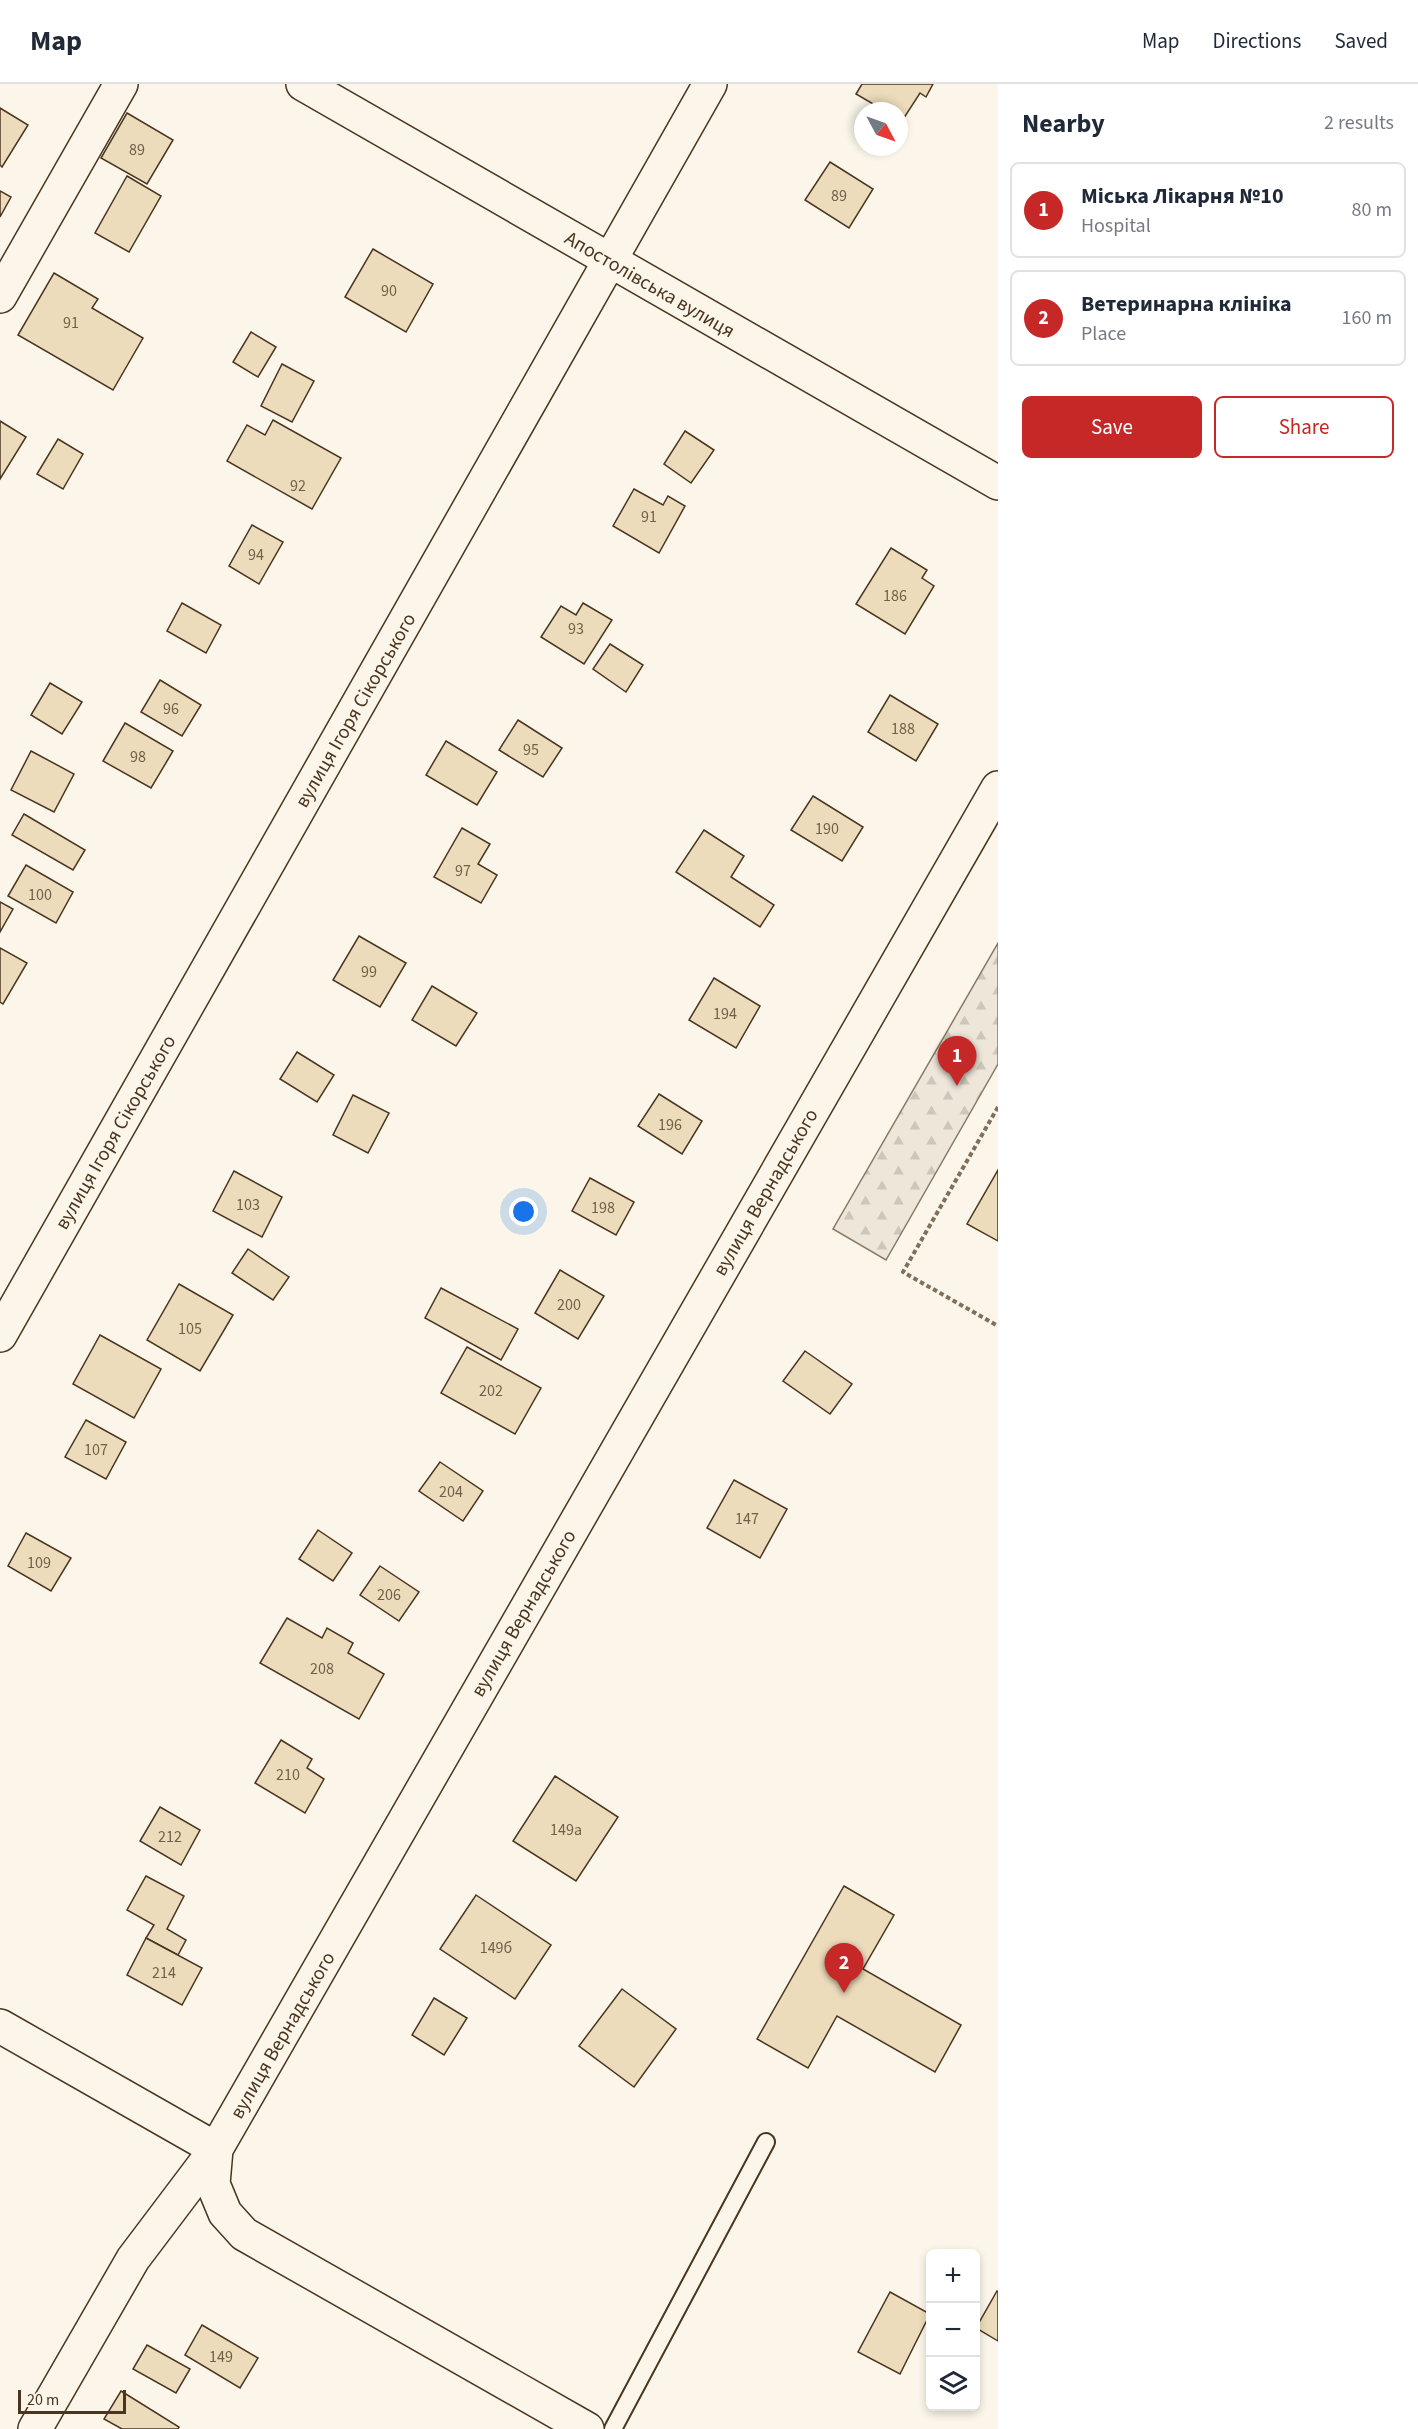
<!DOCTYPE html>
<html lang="en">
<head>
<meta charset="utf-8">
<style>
	body { margin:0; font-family:"Source Sans 3",sans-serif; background:#f2f2f3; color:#1f2937 }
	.controls { position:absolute; right:18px; bottom:18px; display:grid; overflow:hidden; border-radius:9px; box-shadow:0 3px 9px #0003 }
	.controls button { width:54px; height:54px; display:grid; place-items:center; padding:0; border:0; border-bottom:2px solid #e0e1e3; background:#fff; color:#1f2937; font:30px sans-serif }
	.compass { position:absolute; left:854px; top:18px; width:54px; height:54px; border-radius:50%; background:#fff; box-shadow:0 3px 9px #0003; rotate:131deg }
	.scale { position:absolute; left:18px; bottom:15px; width:108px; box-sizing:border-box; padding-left:6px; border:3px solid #4a3520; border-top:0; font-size:16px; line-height:21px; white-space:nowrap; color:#4a3520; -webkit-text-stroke:4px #fbf6e9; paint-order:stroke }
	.you { position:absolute; left:524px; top:1128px; width:21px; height:21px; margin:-15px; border:4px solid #fff; border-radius:50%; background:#1a73e8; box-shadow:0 0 0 9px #1a73e833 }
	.badge { display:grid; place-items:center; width:39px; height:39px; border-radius:50%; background:#c62828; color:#fff; font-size:20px; font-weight:700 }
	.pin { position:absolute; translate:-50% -50px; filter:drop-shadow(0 2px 3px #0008) }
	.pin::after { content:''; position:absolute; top:32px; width:21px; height:18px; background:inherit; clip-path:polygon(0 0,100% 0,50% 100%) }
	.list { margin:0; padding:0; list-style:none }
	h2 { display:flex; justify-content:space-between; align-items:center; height:78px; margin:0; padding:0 24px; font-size:26px }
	h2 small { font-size:20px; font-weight:400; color:#747a83 }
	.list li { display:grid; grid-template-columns:39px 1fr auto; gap:18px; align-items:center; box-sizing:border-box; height:96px; margin:0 12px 12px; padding:0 12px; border:2px solid #e0e1e3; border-radius:9px }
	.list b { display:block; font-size:22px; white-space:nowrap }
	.list p { margin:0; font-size:20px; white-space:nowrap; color:#747a83 }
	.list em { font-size:20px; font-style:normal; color:#747a83 }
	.actions { display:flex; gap:12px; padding:18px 24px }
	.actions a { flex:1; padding:14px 0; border:2px solid #c62828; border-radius:9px; text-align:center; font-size:21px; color:#c62828 }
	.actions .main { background:#c62828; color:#fff }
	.icon { flex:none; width:33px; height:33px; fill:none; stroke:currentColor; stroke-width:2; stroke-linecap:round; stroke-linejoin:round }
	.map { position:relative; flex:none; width:998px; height:2345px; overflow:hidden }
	header { display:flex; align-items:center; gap:36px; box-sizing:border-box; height:84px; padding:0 30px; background:#fff; border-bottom:2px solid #e0e1e3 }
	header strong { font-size:28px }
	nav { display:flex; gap:33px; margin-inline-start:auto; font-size:21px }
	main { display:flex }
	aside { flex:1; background:#fff }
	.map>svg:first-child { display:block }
</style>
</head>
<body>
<header>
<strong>Map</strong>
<nav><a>Map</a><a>Directions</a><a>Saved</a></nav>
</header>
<main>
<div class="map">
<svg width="998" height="2345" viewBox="0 0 998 2345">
	<defs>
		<pattern id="forest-firs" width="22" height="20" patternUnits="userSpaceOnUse" patternTransform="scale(1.5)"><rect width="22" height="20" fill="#ede6d9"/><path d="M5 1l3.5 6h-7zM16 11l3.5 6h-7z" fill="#cdc6ba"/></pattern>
	</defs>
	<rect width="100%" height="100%" fill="#fbf6e9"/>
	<polygon fill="url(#forest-firs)" stroke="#887966" stroke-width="1.5" points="998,859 998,980 886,1176 833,1145"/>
	<g fill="#ecdcbc" stroke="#4a3520" stroke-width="1.5">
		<polygon points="862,0 933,0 926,13 920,9 902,37 899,35 899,27 885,27 856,10"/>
		<polygon points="0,24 28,41 2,83 0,81"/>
		<polygon points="127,29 173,56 147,100 101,74"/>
		<polygon points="830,78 873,105 849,144 805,116"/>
		<polygon points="127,92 161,112 129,168 95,149"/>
		<polygon points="0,107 11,113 0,133"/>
		<polygon points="373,165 433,200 406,248 345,213"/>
		<polygon points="54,189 98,215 92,224 143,254 113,306 18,251"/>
		<polygon points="251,248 276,263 258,293 233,278"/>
		<polygon points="282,280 314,297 292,338 261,322"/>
		<polygon points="273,336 341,374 312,425 227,377 247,341 265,351"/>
		<polygon points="0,337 26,353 0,395"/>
		<polygon points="685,347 714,366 691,399 664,380"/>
		<polygon points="58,355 83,370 63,405 37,390"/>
		<polygon points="634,405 663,421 668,412 685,422 659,469 613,442"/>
		<polygon points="252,441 283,458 259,500 229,482"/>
		<polygon points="891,464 927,486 922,494 934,502 905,550 856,520"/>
		<polygon points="182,519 221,541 206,569 167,547"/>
		<polygon points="583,519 612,536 584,580 541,553 561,522 576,531"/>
		<polygon points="610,560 643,581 626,608 593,585"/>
		<polygon points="160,596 201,621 182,652 141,628"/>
		<polygon points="50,599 82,618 62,650 31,631"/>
		<polygon points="890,611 938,640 916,677 868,648"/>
		<polygon points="518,636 562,664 543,693 499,666"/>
		<polygon points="125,639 173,667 151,704 103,677"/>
		<polygon points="446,657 497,688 477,721 426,691"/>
		<polygon points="31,667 74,690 54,728 11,706"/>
		<polygon points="813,712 863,743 842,777 791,746"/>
		<polygon points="24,730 85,766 73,786 12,751"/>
		<polygon points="462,744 490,760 478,780 497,791 481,819 434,793"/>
		<polygon points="704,746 744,772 731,793 774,821 760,843 676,788"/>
		<polygon points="26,781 73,808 56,839 8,812"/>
		<polygon points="0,818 13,825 0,848"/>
		<polygon points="359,852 406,879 380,923 333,896"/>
		<polygon points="0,864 27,879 3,920 0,918"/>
		<polygon points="714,894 760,922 736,964 689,936"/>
		<polygon points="432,902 477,929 456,962 412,936"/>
		<polygon points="297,968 334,991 317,1018 280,995"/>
		<polygon points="659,1010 702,1037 682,1070 638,1042"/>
		<polygon points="353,1011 389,1029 368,1069 333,1051"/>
		<polygon points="998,1086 998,1157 967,1140"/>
		<polygon points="234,1087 282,1113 262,1153 213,1127"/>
		<polygon points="590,1094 634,1118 616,1151 572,1127"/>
		<polygon points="248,1165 289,1193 273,1216 232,1189"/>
		<polygon points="560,1186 604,1212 578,1255 535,1229"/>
		<polygon points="179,1200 233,1231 200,1287 147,1256"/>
		<polygon points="441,1204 518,1245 501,1276 425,1234"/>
		<polygon points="100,1251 161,1285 134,1334 73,1300"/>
		<polygon points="467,1263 541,1304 515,1350 441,1309"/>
		<polygon points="805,1267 852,1300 830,1330 783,1297"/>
		<polygon points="86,1336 126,1358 106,1395 65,1373"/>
		<polygon points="440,1378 483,1407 463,1437 419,1407"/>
		<polygon points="734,1396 787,1425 760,1474 707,1444"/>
		<polygon points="318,1446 352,1469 333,1497 299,1475"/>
		<polygon points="26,1449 71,1474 51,1507 8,1482"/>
		<polygon points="380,1482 419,1508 399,1537 360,1511"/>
		<polygon points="287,1534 322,1554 327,1544 353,1559 348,1569 384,1590 359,1635 260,1579"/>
		<polygon points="281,1656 312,1675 307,1684 324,1695 305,1729 255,1699"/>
		<polygon points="555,1692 618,1733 576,1797 513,1757"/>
		<polygon points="160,1723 200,1746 181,1781 140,1757"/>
		<polygon points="146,1792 184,1812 167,1845 186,1856 178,1871 146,1854 154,1841 127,1826"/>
		<polygon points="844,1802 894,1831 863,1885 961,1941 935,1988 837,1932 808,1984 757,1955"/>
		<polygon points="476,1811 551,1861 515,1915 440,1865"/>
		<polygon points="146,1854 202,1884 182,1921 127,1891"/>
		<polygon points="622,1905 676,1945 634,2003 579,1962"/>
		<polygon points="434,1914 467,1934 444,1971 412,1951"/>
		<polygon points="997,2207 998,2208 998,2257 976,2244"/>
		<polygon points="890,2208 930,2230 900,2290 858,2268"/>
		<polygon points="202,2241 258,2274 240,2304 185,2271"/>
		<polygon points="147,2261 190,2285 176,2309 133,2285"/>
		<polygon points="121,2307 179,2343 178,2345 122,2345 104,2335"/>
	</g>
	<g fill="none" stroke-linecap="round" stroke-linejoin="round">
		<defs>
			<polyline id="lane" points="613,2345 766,2058"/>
			<g id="street">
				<polyline points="0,212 121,0"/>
				<polyline points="0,1251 710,0"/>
				<polyline points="0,1942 216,2065 133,2175 35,2345"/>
			</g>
			<g id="secondary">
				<polyline points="303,0 998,399"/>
				<polyline points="587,2345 244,2150 225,2129 213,2100 216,2065 998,704"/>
			</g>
		</defs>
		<use href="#lane" stroke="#4a3520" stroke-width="20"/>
		<use href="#street" stroke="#4a3520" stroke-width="36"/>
		<use href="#secondary" stroke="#4a3520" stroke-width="36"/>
		<polyline stroke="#7f6f5c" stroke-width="4" stroke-dasharray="4.5 3" stroke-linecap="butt" points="998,1023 903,1188 998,1242"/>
		<use href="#lane" stroke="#fbf6e9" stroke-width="16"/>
		<use href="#street" stroke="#fbf6e9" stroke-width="33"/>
		<use href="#secondary" stroke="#fbf6e9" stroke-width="33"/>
	</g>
	<g text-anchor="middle" stroke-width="4.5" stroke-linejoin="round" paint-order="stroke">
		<g font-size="16" fill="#725f47">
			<text x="137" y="71">89</text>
			<text x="839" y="117">89</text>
			<text x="389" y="212">90</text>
			<text x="71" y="244">91</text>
			<text x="298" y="407">92</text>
			<text x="649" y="438">91</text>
			<text x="256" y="476">94</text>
			<text x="895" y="517">186</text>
			<text x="576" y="550">93</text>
			<text x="171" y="630">96</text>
			<text x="903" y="650">188</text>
			<text x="531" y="671">95</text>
			<text x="138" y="678">98</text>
			<text x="827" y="750">190</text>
			<text x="463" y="792">97</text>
			<text x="40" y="816">100</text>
			<text x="369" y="893">99</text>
			<text x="725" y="935">194</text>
			<text x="670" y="1046">196</text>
			<text x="248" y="1126">103</text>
			<text x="603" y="1129">198</text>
			<text x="569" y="1226">200</text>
			<text x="190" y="1250">105</text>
			<text x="491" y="1312">202</text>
			<text x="96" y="1371">107</text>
			<text x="451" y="1413">204</text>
			<text x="747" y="1440">147</text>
			<text x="39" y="1484">109</text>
			<text x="389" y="1516">206</text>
			<text x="322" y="1590">208</text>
			<text x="288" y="1696">210</text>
			<text x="566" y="1751">149а</text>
			<text x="170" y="1758">212</text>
			<text x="496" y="1869">149б</text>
			<text x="164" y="1894">214</text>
			<text x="221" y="2278">149</text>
		</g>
		<g font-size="20" fill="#4a3520" stroke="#fbf6e9">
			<text transform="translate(650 200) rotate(30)" y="7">Апостолівська вулиця</text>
			<text transform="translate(355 626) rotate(-60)" y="7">вулиця Ігоря Сікорського</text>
			<text transform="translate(115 1048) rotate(-60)" y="7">вулиця Ігоря Сікорського</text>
			<text transform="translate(765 1108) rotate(-60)" y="7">вулиця Вернадського</text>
			<text transform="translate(523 1529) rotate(-60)" y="7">вулиця Вернадського</text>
			<text transform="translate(282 1951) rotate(-60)" y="7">вулиця Вернадського</text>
		</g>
	</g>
</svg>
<div class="controls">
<button>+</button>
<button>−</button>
<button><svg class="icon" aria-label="layers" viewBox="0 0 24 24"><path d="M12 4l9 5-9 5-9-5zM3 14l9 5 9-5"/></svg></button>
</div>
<svg class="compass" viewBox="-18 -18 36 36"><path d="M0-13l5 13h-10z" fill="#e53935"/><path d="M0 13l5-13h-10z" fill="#747a83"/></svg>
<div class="scale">20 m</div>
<div class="you"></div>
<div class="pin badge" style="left:957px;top:1002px">1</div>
<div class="pin badge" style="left:844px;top:1909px">2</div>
</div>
<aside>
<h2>Nearby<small>2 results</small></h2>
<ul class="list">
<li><span class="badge">1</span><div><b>Міська Лікарня №10</b><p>Hospital</p></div><em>80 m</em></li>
<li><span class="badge">2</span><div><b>Ветеринарна клініка</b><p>Place</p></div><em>160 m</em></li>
</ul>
<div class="actions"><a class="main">Save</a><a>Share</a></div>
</aside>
</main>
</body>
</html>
